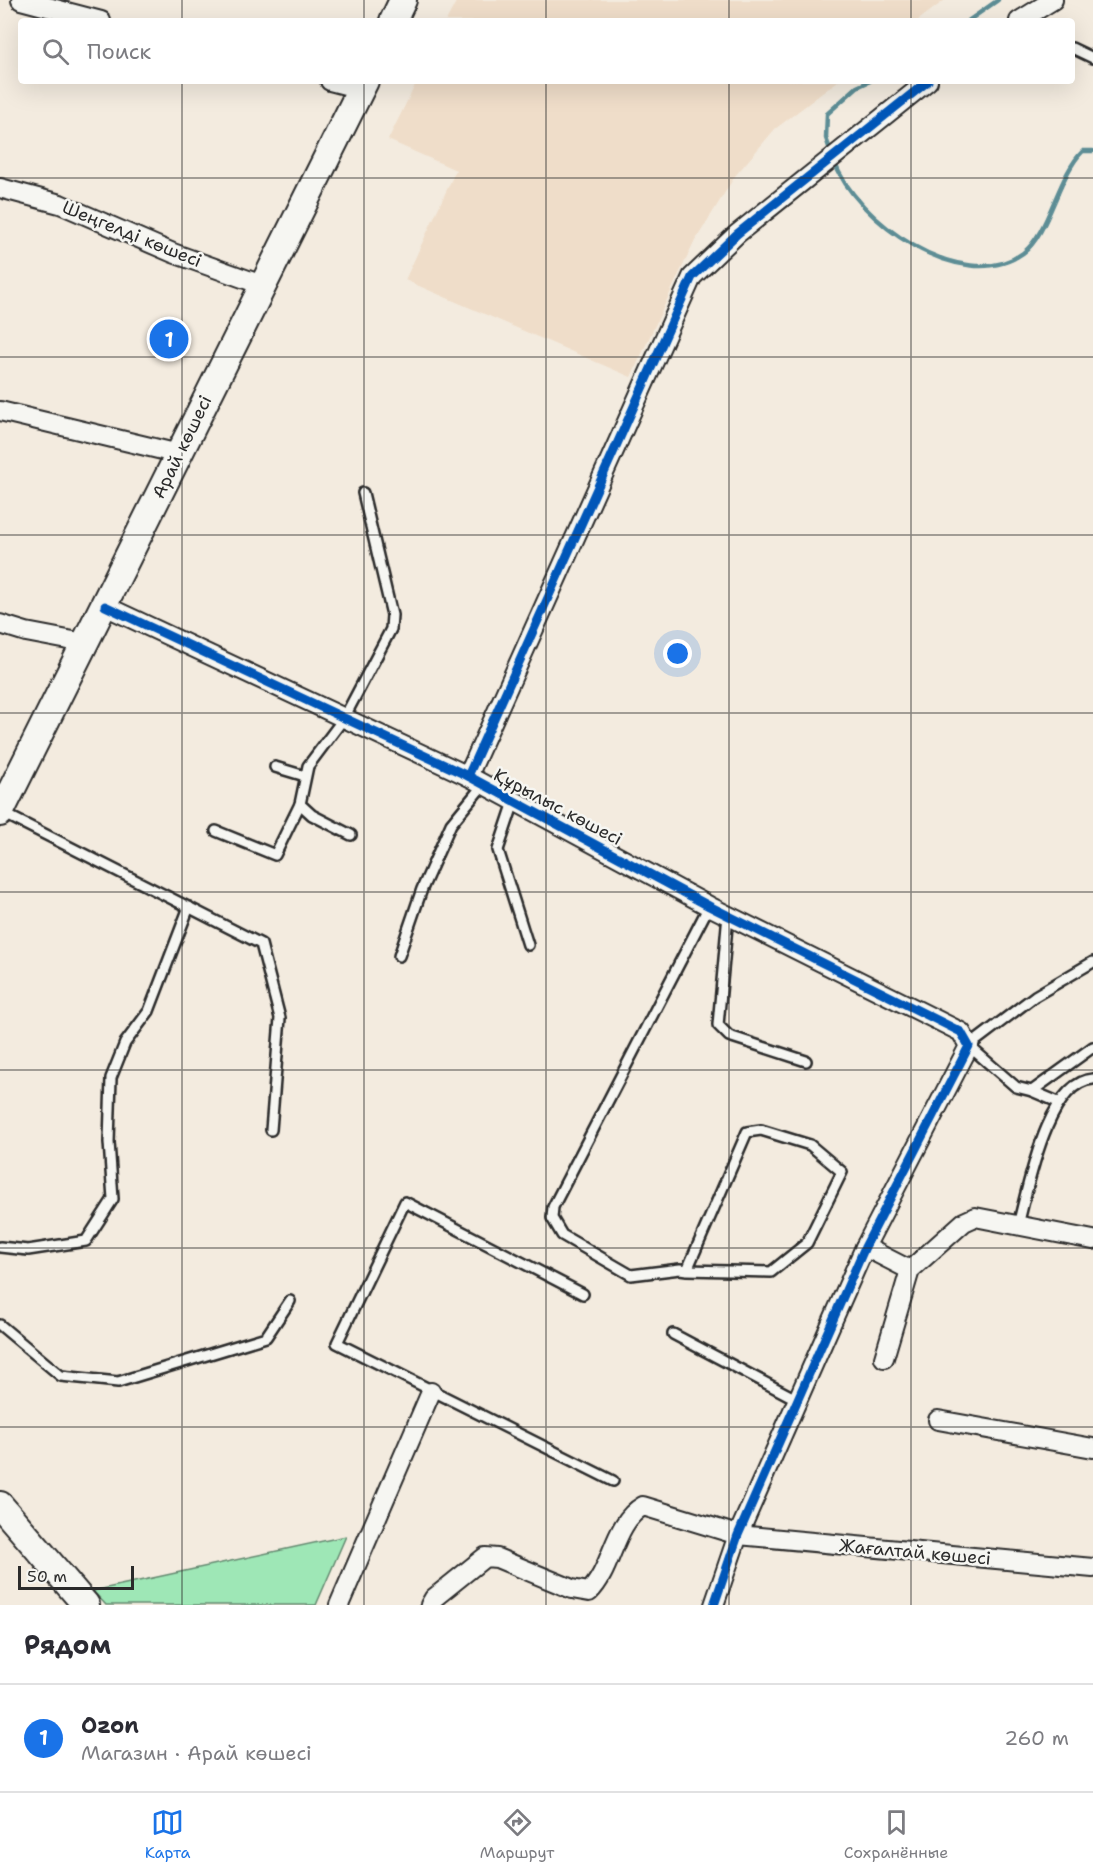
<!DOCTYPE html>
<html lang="ru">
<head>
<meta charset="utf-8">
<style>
	body { margin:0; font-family:"Shantell Sans",sans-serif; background:#f2f2f3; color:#2b2b33 }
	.scale { position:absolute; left:18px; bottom:15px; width:116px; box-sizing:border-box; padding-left:6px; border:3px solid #2b2b2b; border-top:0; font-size:16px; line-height:21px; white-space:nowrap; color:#2b2b2b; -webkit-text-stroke:4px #f6f6f2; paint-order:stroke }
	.you { position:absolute; left:678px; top:654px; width:21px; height:21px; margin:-15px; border:4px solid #fff; border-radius:50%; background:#1a73e8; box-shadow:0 0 0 9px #1a73e833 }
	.badge { display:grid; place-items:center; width:39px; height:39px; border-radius:50%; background:#1a73e8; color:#fff; font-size:20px; font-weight:700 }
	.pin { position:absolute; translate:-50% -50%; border:3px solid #fff; box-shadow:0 2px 6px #0006 }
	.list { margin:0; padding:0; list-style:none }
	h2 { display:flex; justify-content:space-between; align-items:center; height:78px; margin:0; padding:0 24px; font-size:26px }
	h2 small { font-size:20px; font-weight:400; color:#7c7c81 }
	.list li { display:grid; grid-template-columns:39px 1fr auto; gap:18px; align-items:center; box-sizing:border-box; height:108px; padding:0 24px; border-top:2px solid #e1e1e2 }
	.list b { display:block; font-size:22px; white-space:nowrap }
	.list p { margin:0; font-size:20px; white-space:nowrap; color:#7c7c81 }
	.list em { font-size:20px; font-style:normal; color:#7c7c81 }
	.icon { flex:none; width:33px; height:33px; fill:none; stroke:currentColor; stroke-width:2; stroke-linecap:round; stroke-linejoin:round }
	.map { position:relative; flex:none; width:1093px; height:1605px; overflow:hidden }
	.search { position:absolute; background:#fff; box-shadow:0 6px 24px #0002; left:18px; right:18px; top:18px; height:66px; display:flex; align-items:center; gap:15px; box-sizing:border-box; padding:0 21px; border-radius:6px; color:#7c7c81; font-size:22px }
	.sheet { height:186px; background:#fff }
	nav { display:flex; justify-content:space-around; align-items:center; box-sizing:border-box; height:84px; border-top:2px solid #e1e1e2; background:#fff; font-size:16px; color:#7c7c81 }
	nav a { display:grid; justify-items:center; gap:3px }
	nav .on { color:#1a73e8 }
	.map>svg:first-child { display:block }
</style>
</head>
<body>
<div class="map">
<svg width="1093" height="1605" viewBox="0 0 1093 1605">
	<rect width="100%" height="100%" fill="#f3ebdf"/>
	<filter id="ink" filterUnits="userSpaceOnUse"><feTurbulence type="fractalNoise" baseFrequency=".0167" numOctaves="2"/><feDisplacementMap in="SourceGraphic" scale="12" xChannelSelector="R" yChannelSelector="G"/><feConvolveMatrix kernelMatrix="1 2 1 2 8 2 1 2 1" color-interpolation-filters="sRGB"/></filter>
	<g filter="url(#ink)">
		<g fill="#efddc9">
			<polygon points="457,0 945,0 917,21 446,21"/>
			<polygon points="417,81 838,81 775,129 735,176 692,246 631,377 405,280 456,170 388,140"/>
		</g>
		<polygon fill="#9ee7b6" stroke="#648970" stroke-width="1.5" points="346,1536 316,1605 106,1605 93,1591"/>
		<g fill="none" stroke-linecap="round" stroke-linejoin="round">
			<g stroke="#5d8d95" stroke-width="4.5">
				<polyline points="968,21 998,0"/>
				<polyline points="831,153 826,138 827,114 857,87 870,81"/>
				<path d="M834,161c21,59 128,136 189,92 26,-19 35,-78 60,-102h10"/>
			</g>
			<defs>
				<g id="lane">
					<polyline points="1072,48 1093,58"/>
					<polyline points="275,767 305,776"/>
					<polyline points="514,802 498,850 528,945"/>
					<polyline points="3,813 261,944 280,1018 271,1130"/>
					<polyline points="216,831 275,855 300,804"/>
					<polyline points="351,835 312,815 300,804 308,766 344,718 391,629 392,615 363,493"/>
					<polyline points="728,915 718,1025 729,1036 806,1061"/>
					<polyline points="399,956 422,889 451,824 483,785"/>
					<polyline points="1093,962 1035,996 969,1046 1016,1087 1032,1091 1093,1047"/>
					<polyline points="1032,1091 1058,1102"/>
					<path d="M1018,1225c10,-37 29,-143 75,-146"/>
					<polyline points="0,1247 28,1250 86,1241 113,1199 109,1142 111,1078 125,1043 149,1011 189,907"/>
					<polyline points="687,1270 747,1132 761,1130 810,1145 842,1172 807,1243 771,1272 687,1270 680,1269 631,1275 562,1235 552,1218 553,1207 709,906"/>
					<polyline points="583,1294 405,1202 337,1343 613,1481"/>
					<polyline points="0,1325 61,1376 118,1382 266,1337 290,1301"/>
					<polyline points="673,1334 798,1400"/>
				</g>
				<g id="street">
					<polyline points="21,0 101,21"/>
					<polyline points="1019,21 1053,0"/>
					<polyline points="330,81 361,89"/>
					<polyline points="0,188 60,204 173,253 262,285"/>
					<polyline points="0,411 179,454"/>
					<polyline points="105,606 468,776 709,906 961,1032 969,1046 865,1247 738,1535 714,1605"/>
					<polyline points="0,624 26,632 84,643"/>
					<polyline points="468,776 692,277 737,234 928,81"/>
					<polyline points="865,1247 910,1270 964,1222 975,1217 1093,1240"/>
					<polyline points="884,1358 910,1270"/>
					<polyline points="938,1420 1093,1448"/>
					<polyline points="339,1605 431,1392"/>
					<path d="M430,1605l4,-7 51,-41 12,1 75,31 17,3c24,-23 24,-69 54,-86l95,29 355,33"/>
				</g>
				<g id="secondary">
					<polyline points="393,21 403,0"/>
					<polyline points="0,813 365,81"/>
					<polyline points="0,1505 86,1605"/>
				</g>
			</defs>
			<use href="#lane" stroke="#2b2b2b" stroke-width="14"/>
			<use href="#street" stroke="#2b2b2b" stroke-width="22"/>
			<use href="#secondary" stroke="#2b2b2b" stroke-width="30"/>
			<use href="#lane" stroke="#f6f6f2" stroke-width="9"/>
			<use href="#street" stroke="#f6f6f2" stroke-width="18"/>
			<use href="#secondary" stroke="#f6f6f2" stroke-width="26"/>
			<defs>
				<g id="cycleway">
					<polyline points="105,606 468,776 709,906 961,1032 969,1046 865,1247 738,1535 714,1605"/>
					<polyline points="468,776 692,277 737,234 928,81"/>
				</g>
			</defs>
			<use href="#cycleway" stroke="#f6f6f2" stroke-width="13"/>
			<use href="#cycleway" stroke="#0057b8" stroke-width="9"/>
		</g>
	</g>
	<path fill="none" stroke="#2b2b2b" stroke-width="1.5" stroke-opacity="0.55" d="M182,0v21M364,0v21M546,0v21M729,0v21M911,0v21M182,81v1524M364,81v1524M546,81v1524M729,81v1524M911,81v1524M0,178h1093M0,357h1093M0,535h1093M0,713h1093M0,892h1093M0,1070h1093M0,1248h1093M0,1427h1093"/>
	<g text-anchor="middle" stroke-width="5" stroke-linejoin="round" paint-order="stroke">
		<g font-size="18" fill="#2b2b2b" stroke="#f6f6f2">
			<text transform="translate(132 234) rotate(22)" y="6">Шеңгелді көшесі</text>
			<text transform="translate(182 447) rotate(-64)" y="6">Арай көшесі</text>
			<text transform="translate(558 807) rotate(28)" y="6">Құрылыс көшесі</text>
			<text transform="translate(915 1552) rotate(5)" y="6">Жағалтай көшесі</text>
		</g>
	</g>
</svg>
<div class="scale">50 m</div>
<div class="you"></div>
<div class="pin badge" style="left:169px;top:339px">1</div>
<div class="search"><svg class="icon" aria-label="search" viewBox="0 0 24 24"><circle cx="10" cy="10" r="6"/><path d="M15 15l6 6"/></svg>Поиск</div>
</div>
<section class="sheet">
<h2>Рядом<small></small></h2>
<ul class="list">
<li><span class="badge">1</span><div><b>Ozon</b><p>Магазин · Арай көшесі</p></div><em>260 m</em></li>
</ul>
</section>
<nav>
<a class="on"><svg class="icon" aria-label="map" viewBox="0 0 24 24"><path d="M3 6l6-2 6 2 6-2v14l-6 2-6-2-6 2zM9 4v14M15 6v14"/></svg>Карта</a>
<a><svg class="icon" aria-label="directions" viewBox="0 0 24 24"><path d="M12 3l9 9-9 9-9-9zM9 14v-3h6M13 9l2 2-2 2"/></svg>Маршрут</a>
<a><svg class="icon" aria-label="saved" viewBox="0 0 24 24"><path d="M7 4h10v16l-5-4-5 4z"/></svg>Сохранённые</a>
</nav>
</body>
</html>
